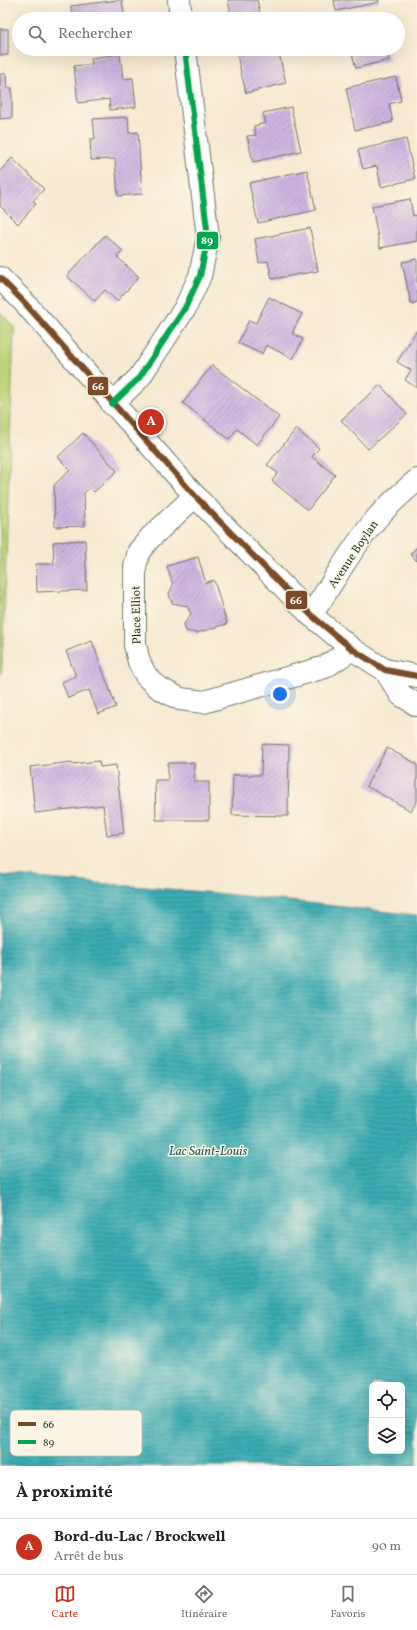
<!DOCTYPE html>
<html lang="fr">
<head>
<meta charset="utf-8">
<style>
	body { margin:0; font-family:Vollkorn,serif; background:#f2f2f2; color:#202124 }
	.controls { position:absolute; right:12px; bottom:12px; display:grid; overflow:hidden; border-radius:6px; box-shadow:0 4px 16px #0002 }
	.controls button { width:36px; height:36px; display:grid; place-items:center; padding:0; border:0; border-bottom:1px solid #e0e0e0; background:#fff; color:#202124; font:20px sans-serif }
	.you { position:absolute; left:280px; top:694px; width:14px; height:14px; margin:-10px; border:3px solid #fff; border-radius:50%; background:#1a73e8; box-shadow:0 0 0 6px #1a73e833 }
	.badge { display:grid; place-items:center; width:26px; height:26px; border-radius:50%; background:#c8321e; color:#fff; font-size:13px; font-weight:700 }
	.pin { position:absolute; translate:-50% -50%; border:2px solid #fff; box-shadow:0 1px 4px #0006 }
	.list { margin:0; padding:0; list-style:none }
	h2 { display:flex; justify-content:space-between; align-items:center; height:52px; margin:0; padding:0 16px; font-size:17px }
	h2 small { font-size:13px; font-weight:400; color:#757577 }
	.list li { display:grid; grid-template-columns:26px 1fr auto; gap:12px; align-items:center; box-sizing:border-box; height:56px; padding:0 16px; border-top:1px solid #e0e0e0 }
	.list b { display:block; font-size:15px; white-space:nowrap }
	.list p { margin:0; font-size:13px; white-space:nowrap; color:#757577 }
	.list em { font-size:13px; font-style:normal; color:#757577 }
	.icon { flex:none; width:22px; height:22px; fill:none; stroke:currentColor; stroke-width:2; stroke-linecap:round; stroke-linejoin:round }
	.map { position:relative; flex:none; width:417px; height:1466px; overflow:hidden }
	.search { position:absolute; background:#fff; box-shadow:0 4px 16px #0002; left:12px; right:12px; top:12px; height:44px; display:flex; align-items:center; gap:10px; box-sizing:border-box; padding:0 14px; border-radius:22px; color:#757577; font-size:15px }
	.sheet { height:108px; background:#fff }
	nav { display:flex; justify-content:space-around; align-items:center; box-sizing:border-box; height:56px; border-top:1px solid #e0e0e0; background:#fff; font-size:11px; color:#757577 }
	nav a { display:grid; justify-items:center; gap:2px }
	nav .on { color:#c8321e }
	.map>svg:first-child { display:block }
</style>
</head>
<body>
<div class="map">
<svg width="417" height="1466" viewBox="0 0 417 1466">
	<defs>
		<pattern id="water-rules" width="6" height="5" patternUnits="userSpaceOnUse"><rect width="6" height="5" fill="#3aacb3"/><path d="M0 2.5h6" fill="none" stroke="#308d92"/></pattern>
		<pattern id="building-hatch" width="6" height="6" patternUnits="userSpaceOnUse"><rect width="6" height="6" fill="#cdb5e1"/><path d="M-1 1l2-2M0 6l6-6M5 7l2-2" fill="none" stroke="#a694b7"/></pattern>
	</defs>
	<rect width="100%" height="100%" fill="#fcf5e5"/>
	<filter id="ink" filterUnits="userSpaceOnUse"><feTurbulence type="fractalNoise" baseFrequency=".025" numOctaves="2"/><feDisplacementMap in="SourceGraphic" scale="8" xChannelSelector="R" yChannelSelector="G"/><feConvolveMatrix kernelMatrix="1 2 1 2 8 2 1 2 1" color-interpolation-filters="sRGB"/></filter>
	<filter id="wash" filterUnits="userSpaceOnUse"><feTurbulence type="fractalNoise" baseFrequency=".012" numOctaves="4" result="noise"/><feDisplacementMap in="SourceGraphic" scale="16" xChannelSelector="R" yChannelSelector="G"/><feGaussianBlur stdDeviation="0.9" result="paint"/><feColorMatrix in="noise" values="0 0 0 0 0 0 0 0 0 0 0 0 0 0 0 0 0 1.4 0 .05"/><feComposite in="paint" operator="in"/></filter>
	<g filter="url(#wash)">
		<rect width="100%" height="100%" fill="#f7e9d1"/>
		<polygon fill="#bdd377" stroke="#6e8856" points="0,312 14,327 2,669 0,674"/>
		<path fill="url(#water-rules)" stroke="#2c7474" fill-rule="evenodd" d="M0,875l216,18 201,22v551h-417zM372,1385h30v66h-30z"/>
		<g id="blocks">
			<g fill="url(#building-hatch)">
				<polygon points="119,0 122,0 125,19 73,19 71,6"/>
				<polygon points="228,0 257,0 261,19 232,19"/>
				<polygon points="334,0 379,0 379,2 336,11"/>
				<rect x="0" y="29" width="8" height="26"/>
				<polygon points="264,49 278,49 286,83 246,93 237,55"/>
				<polygon points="351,49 386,49 389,60 356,68"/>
				<polygon points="120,54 123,79 133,78 136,107 110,110 109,99 78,103 74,66 92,64 91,58"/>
				<polygon points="0,74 6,74 7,88 12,88 12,118 0,119"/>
				<polygon points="396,77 401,101 389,104 393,122 355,130 346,88"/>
				<polygon points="291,107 301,151 253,162 247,136 256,135 254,126 266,123 263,113"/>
				<polygon points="128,117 129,133 138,132 142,194 118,196 115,159 91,160 90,139 95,139 93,119"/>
				<polygon points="406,139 415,179 381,187 377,166 363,169 358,150"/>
				<polygon points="12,158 44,189 33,201 36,204 18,224 0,206 0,171"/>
				<polygon points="307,170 316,210 258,223 249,183"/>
				<polygon points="410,199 413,216 417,215 417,241 380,248 372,206"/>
				<polygon points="310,228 318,271 272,279 268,261 259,263 255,239"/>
				<polygon points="105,235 123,251 117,257 139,277 117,301 105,290 95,301 67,276"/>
				<polygon points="417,259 417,302 411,304 402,262"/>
				<polygon points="269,297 302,314 292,333 303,339 293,359 266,345 262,354 238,343 249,320 256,323"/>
				<polygon points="417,330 417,388 405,380 411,370 397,362"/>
				<polygon points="212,365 279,417 257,445 237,429 229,439 183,403"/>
				<polygon points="380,385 407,414 368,449 341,420"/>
				<polygon points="296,429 319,448 312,457 335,475 308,510 272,481 278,473 267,465"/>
				<polygon points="83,433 117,471 94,492 90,488 84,493 85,526 55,527 54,485 70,470 58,457"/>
				<polygon points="85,540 87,590 37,592 36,564 54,564 53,542"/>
				<polygon points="417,547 417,561 410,554"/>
				<polygon points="198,557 206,583 214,580 227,624 197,633 186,631 184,624 191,614 187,606 172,603 169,594 173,585 167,566"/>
				<polygon points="92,641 116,707 98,714 89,690 68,698 62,682 76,676 66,651"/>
				<polygon points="262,744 289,745 288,816 232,815 233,775 261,775"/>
				<polygon points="387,748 417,764 417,801 411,811 366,786"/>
				<polygon points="99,761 100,767 116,765 124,833 107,835 103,805 35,813 30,767 72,762 72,764"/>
				<polygon points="168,763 194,763 194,782 209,782 209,820 156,820 155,780 168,780"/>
			</g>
		</g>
	</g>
	<g filter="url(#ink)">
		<use href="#blocks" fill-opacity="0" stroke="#6b796b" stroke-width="1"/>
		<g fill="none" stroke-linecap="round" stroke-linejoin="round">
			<defs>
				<g id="minor">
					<polyline points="179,0 181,19"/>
					<polyline points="0,278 23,301 195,496 311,615 352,649 385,670 417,676"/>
					<polyline points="112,404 139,378 185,308 200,276 208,237 185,49"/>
					<polyline points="195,496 150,538 139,551 135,567 135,645 139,662 146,676 159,688 180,699 204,702 325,667 352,649"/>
					<path d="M311,615c22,-32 40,-67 66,-97 12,-14 26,-26 40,-38"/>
					<polyline points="385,670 401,695 417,705"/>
				</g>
			</defs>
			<use href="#minor" stroke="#6b796b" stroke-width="24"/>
			<use href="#minor" stroke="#fff" stroke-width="22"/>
			<defs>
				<polyline id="bus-1" points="0,278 23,301 195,496 311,615 352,649 385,670 417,676"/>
				<polyline id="bus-2" points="112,404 139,378 185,308 200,276 208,237 185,49"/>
			</defs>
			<use href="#bus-1" stroke="#fcf5e5" stroke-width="9"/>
			<use href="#bus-2" stroke="#fcf5e5" stroke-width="9"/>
			<use href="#bus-1" stroke="#7a4b2a" stroke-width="6"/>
			<use href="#bus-2" stroke="#00a651" stroke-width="6"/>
		</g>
	</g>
	<g text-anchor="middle" stroke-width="3" stroke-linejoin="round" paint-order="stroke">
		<g font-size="12" fill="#1f3d34" stroke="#fcf5e5">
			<text transform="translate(353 554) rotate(-56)" y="4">Avenue Boylan</text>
			<text transform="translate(136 615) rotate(-91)" y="4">Place Elliot</text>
		</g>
		<g font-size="13" font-style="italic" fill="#275e5a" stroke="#fcf5e5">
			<text x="208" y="1155">Lac Saint-Louis</text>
		</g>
	</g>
	<rect x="10" y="1410" width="132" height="46" rx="6" fill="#fcf5e5" stroke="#babeb0" stroke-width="1"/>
	<rect x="18" y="1422" width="18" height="4" fill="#7a4b2a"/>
	<rect x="18" y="1440" width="18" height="4" fill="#00a651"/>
	<g font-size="11" fill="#1f3d34">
		<text x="43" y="1428">66</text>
		<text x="43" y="1446">89</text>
	</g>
	<g stroke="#fcf5e5" stroke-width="1.5">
		<rect x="196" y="231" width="23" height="19" rx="4" fill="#00a651"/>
		<rect x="87" y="376" width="22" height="20" rx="4" fill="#7a4b2a"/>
		<rect x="285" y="590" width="23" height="20" rx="4" fill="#7a4b2a"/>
	</g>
	<g font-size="11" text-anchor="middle" font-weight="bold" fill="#fff">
		<text x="207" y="244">89</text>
		<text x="98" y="390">66</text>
		<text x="296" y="604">66</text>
	</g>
</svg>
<div class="controls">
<button><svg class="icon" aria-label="locate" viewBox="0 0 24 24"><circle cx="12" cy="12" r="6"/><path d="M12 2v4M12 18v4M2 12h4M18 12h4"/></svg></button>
<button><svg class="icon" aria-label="layers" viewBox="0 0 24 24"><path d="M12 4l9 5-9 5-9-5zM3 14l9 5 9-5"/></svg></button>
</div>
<div class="you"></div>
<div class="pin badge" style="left:151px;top:422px">A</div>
<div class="search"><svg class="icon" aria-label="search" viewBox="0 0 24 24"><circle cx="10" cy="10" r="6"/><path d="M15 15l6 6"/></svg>Rechercher</div>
</div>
<section class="sheet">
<h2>À proximité<small></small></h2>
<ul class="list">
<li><span class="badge">A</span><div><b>Bord-du-Lac / Brockwell</b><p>Arrêt de bus</p></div><em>90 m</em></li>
</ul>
</section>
<nav>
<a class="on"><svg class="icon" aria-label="map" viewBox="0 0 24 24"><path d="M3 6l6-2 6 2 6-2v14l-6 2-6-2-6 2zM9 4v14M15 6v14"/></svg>Carte</a>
<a><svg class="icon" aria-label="directions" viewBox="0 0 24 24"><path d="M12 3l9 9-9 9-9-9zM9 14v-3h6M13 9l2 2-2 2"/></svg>Itinéraire</a>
<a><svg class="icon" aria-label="saved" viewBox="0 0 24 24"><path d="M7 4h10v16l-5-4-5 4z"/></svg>Favoris</a>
</nav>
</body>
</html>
